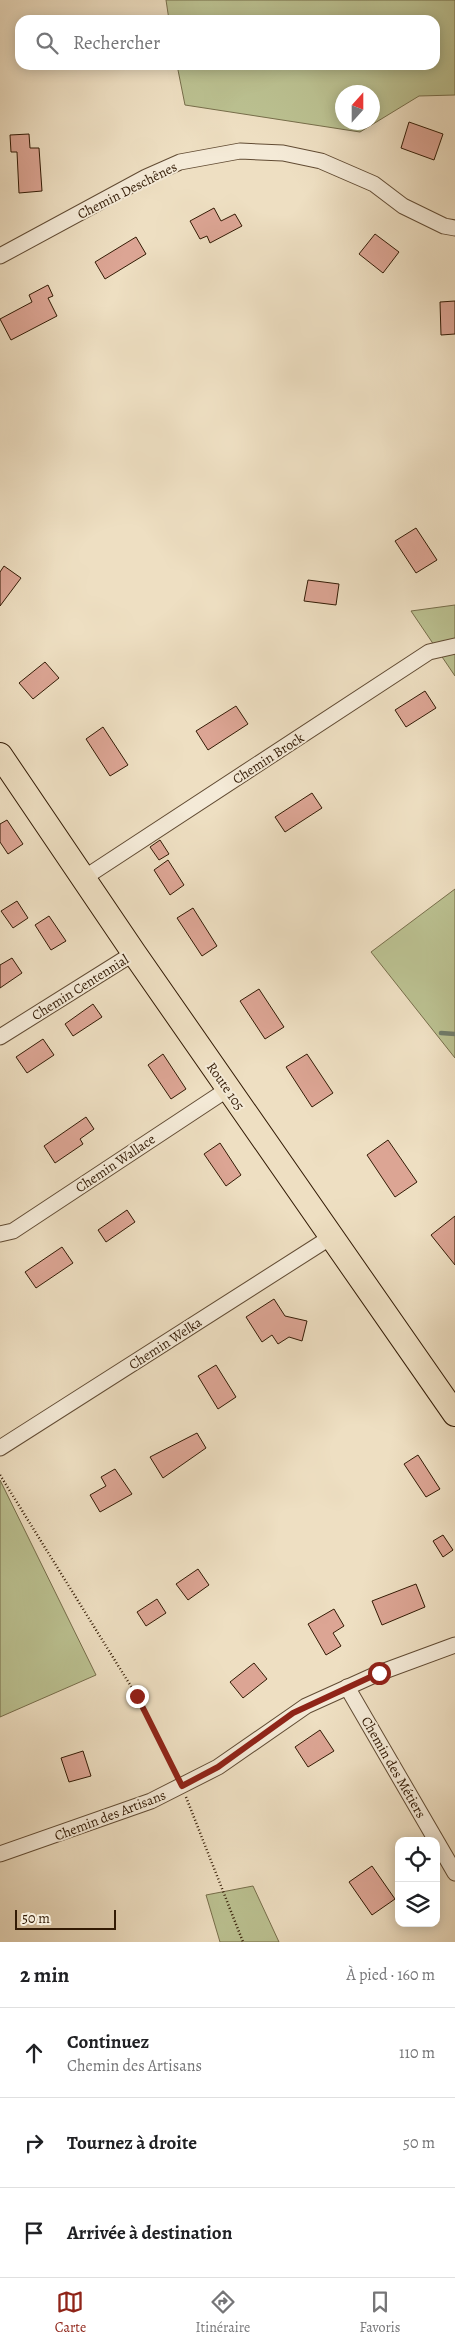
<!DOCTYPE html>
<html lang="fr">
<head>
<meta charset="utf-8">
<style>
	body { margin:0; font-family:Alegreya,serif; background:#f2f2f2; color:#202124 }
	.controls { position:absolute; right:15px; bottom:15px; display:grid; overflow:hidden; border-radius:10px; box-shadow:0 2px 12px #0003 }
	.controls button { width:45px; height:45px; display:grid; place-items:center; padding:0; border:0; border-bottom:1px solid #e0e0e0; background:#fff; color:#202124; font:25px sans-serif }
	.compass { position:absolute; left:335px; top:85px; width:45px; height:45px; border-radius:50%; background:#fff; box-shadow:0 2px 12px #0003; rotate:21deg }
	.scale { position:absolute; left:15px; bottom:12px; width:101px; box-sizing:border-box; padding-left:5px; border:2px solid #331b05; border-top:0; font-size:14px; line-height:18px; white-space:nowrap; color:#331b05; -webkit-text-stroke:4px #f4ead7; paint-order:stroke }
	.stop { position:absolute; width:15px; height:15px; margin:-11px; border:4px solid #8f2418; border-radius:50%; background:#fff }
	.stop.end { background:#8f2418; border-color:#fff; box-shadow:0 1px 5px #0008 }
	.list { margin:0; padding:0; list-style:none }
	h2 { display:flex; justify-content:space-between; align-items:center; height:65px; margin:0; padding:0 20px; font-size:21px }
	h2 small { font-size:16px; font-weight:400; color:#757577 }
	.list li { display:grid; grid-template-columns:32px 1fr auto; gap:15px; align-items:center; box-sizing:border-box; height:90px; padding:0 20px; border-top:1px solid #e0e0e0 }
	.list b { display:block; font-size:19px; white-space:nowrap }
	.list p { margin:0; font-size:16px; white-space:nowrap; color:#757577 }
	.list em { font-size:16px; font-style:normal; color:#757577 }
	.icon { flex:none; width:28px; height:28px; fill:none; stroke:currentColor; stroke-width:2; stroke-linecap:round; stroke-linejoin:round }
	.map { position:relative; flex:none; width:455px; height:1942px; overflow:hidden }
	.search { position:absolute; background:#fff; box-shadow:0 2px 12px #0003; left:15px; right:15px; top:15px; height:55px; display:flex; align-items:center; gap:12px; box-sizing:border-box; padding:0 18px; border-radius:15px; color:#757577; font-size:19px }
	.sheet { height:335px; background:#fff }
	nav { display:flex; justify-content:space-around; align-items:center; box-sizing:border-box; height:70px; border-top:1px solid #e0e0e0; background:#fff; font-size:14px; color:#757577 }
	nav a { display:grid; justify-items:center; gap:2px }
	nav .on { color:#8f2418 }
	.map>svg:first-child { display:block }
</style>
</head>
<body>
<div class="map">
<svg width="455" height="1942" viewBox="0 0 455 1942">
	<rect width="100%" height="100%" fill="#eedfc2"/>
	<filter id="stains"><feTurbulence type="fractalNoise" baseFrequency=".004" numOctaves="4"/><feColorMatrix values="0 0 0 0 .2 0 0 0 0 .09 0 0 0 0 .02 0 0 0 .5 -.17"/></filter>
	<radialGradient id="worn" r=".72"><stop offset=".6" stop-color="#630" stop-opacity="0"/><stop offset="1" stop-color="#630" stop-opacity=".3"/></radialGradient>
	<g fill="#bbc191" stroke="#776e4b" fill-rule="evenodd">
		<path d="M166,0h289v95l-36,1 -59,36 -175,-27 -8,-40h258v-45h-266zM372,92v30h-30v-30z"/>
		<polygon points="455,605 455,676 411,611"/>
		<polygon points="455,889 455,1058 371,952"/>
		<polygon points="0,1480 96,1675 0,1717"/>
		<polygon points="253,1886 279,1942 220,1942 206,1895"/>
	</g>
	<g fill="none" stroke-linecap="round" stroke-linejoin="round">
		<polyline stroke="#717c6a" stroke-width="4.5" points="441,1033 455,1034"/>
	</g>
	<g fill="#dca594" stroke="#331b05">
		<polygon points="409,122 443,134 434,160 401,148"/>
		<polygon points="29,134 30,148 39,148 42,191 19,193 17,152 11,152 10,135"/>
		<polygon points="214,208 221,221 235,214 242,226 210,243 207,236 200,239 190,221"/>
		<polygon points="375,234 399,252 383,273 359,254"/>
		<polygon points="136,237 146,254 105,279 95,262"/>
		<polygon points="48,285 53,296 48,298 57,316 11,340 0,319 32,302 29,295"/>
		<polygon points="455,301 455,334 441,335 440,302"/>
		<polygon points="416,528 437,560 416,573 395,541"/>
		<polygon points="4,566 21,578 0,606 0,572"/>
		<polygon points="308,580 339,584 336,605 304,601"/>
		<polygon points="45,662 59,678 33,699 19,683"/>
		<polygon points="425,691 436,708 406,727 395,710"/>
		<polygon points="236,706 248,724 208,750 196,731"/>
		<polygon points="103,727 128,765 110,776 86,739"/>
		<polygon points="312,793 322,808 285,832 275,817"/>
		<polygon points="7,820 23,844 8,854 0,842 0,824"/>
		<polygon points="160,840 169,854 159,860 150,847"/>
		<polygon points="168,860 184,885 170,895 154,870"/>
		<polygon points="17,901 28,918 13,928 1,911"/>
		<polygon points="193,908 217,946 202,956 177,918"/>
		<polygon points="49,916 66,941 51,950 35,925"/>
		<polygon points="12,958 22,973 0,988 0,965"/>
		<polygon points="259,989 284,1027 265,1039 240,1001"/>
		<polygon points="93,1004 102,1017 73,1036 65,1024"/>
		<polygon points="43,1039 54,1055 27,1073 16,1057"/>
		<polygon points="163,1054 186,1089 171,1099 148,1065"/>
		<polygon points="307,1054 333,1093 312,1107 286,1067"/>
		<polygon points="86,1117 94,1129 80,1139 83,1144 55,1163 44,1146"/>
		<polygon points="388,1140 417,1182 395,1197 367,1155"/>
		<polygon points="220,1143 241,1175 226,1186 204,1154"/>
		<polygon points="127,1210 135,1222 106,1242 98,1230"/>
		<polygon points="455,1216 455,1265 431,1235"/>
		<polygon points="62,1247 73,1263 36,1288 25,1272"/>
		<polygon points="274,1299 285,1316 307,1321 302,1341 289,1337 278,1344 272,1335 262,1342 246,1317"/>
		<polygon points="216,1365 236,1397 218,1409 198,1376"/>
		<polygon points="197,1433 206,1448 163,1478 150,1457"/>
		<polygon points="418,1455 440,1489 426,1497 404,1464"/>
		<polygon points="115,1469 132,1494 100,1512 90,1495 106,1486 101,1477"/>
		<polygon points="443,1535 453,1550 443,1557 433,1541"/>
		<polygon points="198,1569 209,1585 188,1600 176,1584"/>
		<polygon points="416,1584 425,1607 382,1625 372,1601"/>
		<polygon points="157,1599 166,1613 146,1626 137,1612"/>
		<polygon points="334,1609 344,1626 333,1633 341,1646 326,1655 308,1624"/>
		<polygon points="254,1663 267,1679 243,1698 230,1682"/>
		<polygon points="320,1730 334,1751 308,1767 295,1747"/>
		<polygon points="83,1751 91,1776 69,1782 61,1758"/>
		<polygon points="372,1866 395,1899 372,1915 349,1882"/>
	</g>
	<g fill="none" stroke-linecap="round" stroke-linejoin="round">
		<defs>
			<g id="minor">
				<polyline points="0,256 146,177 180,162 240,151 283,153 321,161 374,184 403,206 444,226 455,228"/>
				<polyline points="84,878 429,652 455,646"/>
				<polyline points="0,1037 134,953"/>
				<polyline points="0,1234 13,1231 228,1089"/>
				<polyline points="0,1448 331,1237"/>
				<polyline points="347,1687 455,1873"/>
				<polyline points="0,1854 151,1801 218,1767 306,1706 379,1673 455,1645"/>
			</g>
			<polyline id="primary" points="0,755 134,953 455,1414"/>
		</defs>
		<use href="#minor" stroke="#624c34" stroke-width="17"/>
		<use href="#primary" stroke="#331b05" stroke-width="26"/>
		<g stroke="#331b05" stroke-width="2.5" stroke-dasharray="1 2.5" stroke-linecap="butt">
			<polyline points="0,1475 137,1696 176,1773"/>
			<polyline points="186,1797 243,1942"/>
		</g>
		<use href="#minor" stroke="#f4ead7" stroke-width="15"/>
		<use href="#primary" stroke="#eedfc2" stroke-width="24"/>
	</g>
	<g fill="none" stroke-linecap="round" stroke-linejoin="round">
		<polyline stroke="#8f2418" stroke-width="6" points="137,1696 182,1786 218,1767 293,1713 379,1673"/>
	</g>
	<g text-anchor="middle" stroke-width="4" stroke-linejoin="round" paint-order="stroke">
		<g font-size="14" fill="#331b05" stroke="#f4ead7">
			<text transform="translate(127 190) rotate(-27)" y="5">Chemin Deschênes</text>
			<text transform="translate(268 758) rotate(-33)" y="5">Chemin Brock</text>
			<text transform="translate(80 987) rotate(-32)" y="5">Chemin Centennial</text>
			<text transform="translate(226 1086) rotate(55)" y="5">Route 105</text>
			<text transform="translate(115 1163) rotate(-34)" y="5">Chemin Wallace</text>
			<text transform="translate(165 1343) rotate(-33)" y="5">Chemin Welka</text>
			<text transform="translate(394 1767) rotate(60)" y="5">Chemin des Métiers</text>
			<text transform="translate(110 1815) rotate(-21)" y="5">Chemin des Artisans</text>
		</g>
	</g>
	<rect width="100%" height="100%" filter="url(#stains)"/>
	<rect width="100%" height="100%" fill="url(#worn)"/>
</svg>
<div class="controls">
<button><svg class="icon" aria-label="locate" viewBox="0 0 24 24"><circle cx="12" cy="12" r="6"/><path d="M12 2v4M12 18v4M2 12h4M18 12h4"/></svg></button>
<button><svg class="icon" aria-label="layers" viewBox="0 0 24 24"><path d="M12 4l9 5-9 5-9-5zM3 14l9 5 9-5"/></svg></button>
</div>
<svg class="compass" viewBox="-18 -18 36 36"><path d="M0-13l5 13h-10z" fill="#e53935"/><path d="M0 13l5-13h-10z" fill="#757577"/></svg>
<div class="scale">50 m</div>
<div class="stop" style="left:379px;top:1673px"></div>
<div class="stop end" style="left:137px;top:1696px"></div>
<div class="search"><svg class="icon" aria-label="search" viewBox="0 0 24 24"><circle cx="10" cy="10" r="6"/><path d="M15 15l6 6"/></svg>Rechercher</div>
</div>
<section class="sheet">
<h2>2 min<small>À pied · 160 m</small></h2>
<ul class="list">
<li><svg class="icon" aria-label="ahead" viewBox="0 0 24 24"><path d="M12 20V5M6 11l6-6 6 6"/></svg><div><b>Continuez</b><p>Chemin des Artisans</p></div><em>110 m</em></li>
<li><svg class="icon" aria-label="right" viewBox="0 0 24 24"><path d="M7 20v-9h11M14 6l5 5-5 5"/></svg><div><b>Tournez à droite</b></div><em>50 m</em></li>
<li><svg class="icon" aria-label="arrive" viewBox="0 0 24 24"><path d="M6 21V4h12l-3 4 3 4H6"/></svg><div><b>Arrivée à destination</b></div></li>
</ul>
</section>
<nav>
<a class="on"><svg class="icon" aria-label="map" viewBox="0 0 24 24"><path d="M3 6l6-2 6 2 6-2v14l-6 2-6-2-6 2zM9 4v14M15 6v14"/></svg>Carte</a>
<a><svg class="icon" aria-label="directions" viewBox="0 0 24 24"><path d="M12 3l9 9-9 9-9-9zM9 14v-3h6M13 9l2 2-2 2"/></svg>Itinéraire</a>
<a><svg class="icon" aria-label="saved" viewBox="0 0 24 24"><path d="M7 4h10v16l-5-4-5 4z"/></svg>Favoris</a>
</nav>
</body>
</html>
